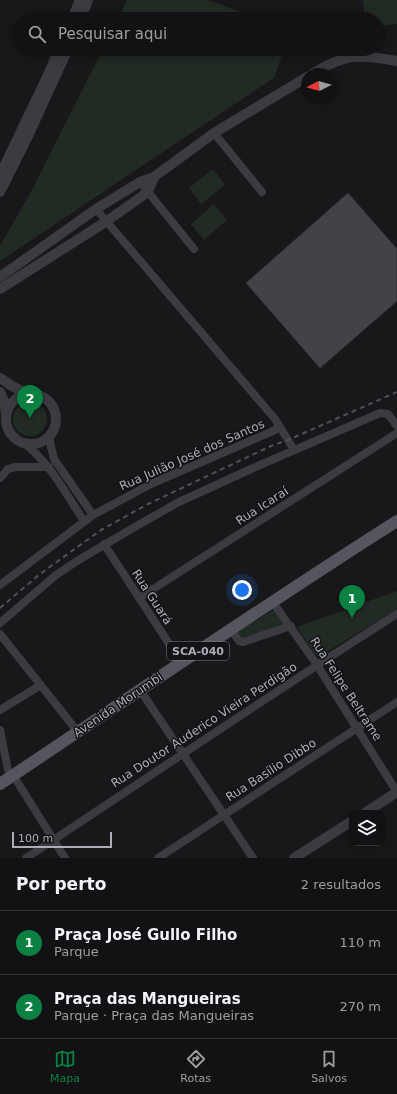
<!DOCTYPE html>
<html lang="pt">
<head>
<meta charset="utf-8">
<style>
	body { margin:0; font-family:"DejaVu Sans",sans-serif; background:#1b1b1d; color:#f1f3f6 }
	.controls { position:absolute; right:12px; bottom:12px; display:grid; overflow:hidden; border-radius:8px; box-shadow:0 2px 10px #0003 }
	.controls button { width:36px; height:36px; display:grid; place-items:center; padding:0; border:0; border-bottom:1px solid #313234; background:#121214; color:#f1f3f6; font:20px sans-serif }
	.compass { position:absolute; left:301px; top:68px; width:36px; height:36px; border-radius:50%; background:#121214; box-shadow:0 2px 10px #0003; rotate:264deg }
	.scale { position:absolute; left:12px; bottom:10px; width:100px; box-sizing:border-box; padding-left:4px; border:2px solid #abadb9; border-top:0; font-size:11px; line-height:14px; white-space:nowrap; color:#abadb9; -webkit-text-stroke:3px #131315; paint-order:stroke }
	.you { position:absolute; left:242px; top:590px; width:14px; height:14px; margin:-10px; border:3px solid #fff; border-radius:50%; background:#1a73e8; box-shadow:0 0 0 6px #1a73e833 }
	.badge { display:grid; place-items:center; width:26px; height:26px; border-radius:50%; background:#0b8043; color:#fff; font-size:13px; font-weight:700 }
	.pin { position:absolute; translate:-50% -33px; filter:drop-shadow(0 1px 2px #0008) }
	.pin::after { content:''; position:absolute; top:21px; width:14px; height:12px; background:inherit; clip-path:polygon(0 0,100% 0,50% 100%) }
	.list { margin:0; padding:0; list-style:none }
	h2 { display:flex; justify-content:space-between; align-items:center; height:52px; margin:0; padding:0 16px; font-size:17px }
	h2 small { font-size:13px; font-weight:400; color:#9c9ea0 }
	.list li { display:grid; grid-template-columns:26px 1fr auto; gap:12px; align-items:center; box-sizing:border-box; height:64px; padding:0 16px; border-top:1px solid #313234 }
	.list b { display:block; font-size:15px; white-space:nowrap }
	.list p { margin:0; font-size:13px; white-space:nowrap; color:#9c9ea0 }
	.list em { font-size:13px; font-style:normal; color:#9c9ea0 }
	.icon { flex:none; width:22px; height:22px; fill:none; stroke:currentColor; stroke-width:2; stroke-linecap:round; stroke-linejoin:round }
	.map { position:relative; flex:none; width:397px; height:858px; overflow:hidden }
	.search { position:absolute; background:#121214; box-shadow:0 2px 10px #0003; left:12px; right:12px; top:12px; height:44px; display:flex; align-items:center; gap:10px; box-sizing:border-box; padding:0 14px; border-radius:22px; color:#9c9ea0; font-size:15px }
	.sheet { height:180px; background:#121214 }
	nav { display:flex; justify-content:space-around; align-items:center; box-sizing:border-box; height:56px; border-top:1px solid #313234; background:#121214; font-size:11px; color:#9c9ea0 }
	nav a { display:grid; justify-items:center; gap:2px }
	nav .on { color:#0b8043 }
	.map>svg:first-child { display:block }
</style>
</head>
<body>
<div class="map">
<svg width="397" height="858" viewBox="0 0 397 858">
	<rect width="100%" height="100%" fill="#18181a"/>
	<g fill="#222a24">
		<polygon points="127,0 208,0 260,19 118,19"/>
		<polygon points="363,0 397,0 397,24 378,26 378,19 365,19"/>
		<polygon points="103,49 284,49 274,78 0,261 0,246 33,188"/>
		<polygon points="213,169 225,185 201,204 189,188"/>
		<polygon points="214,204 227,220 204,240 191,224"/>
		<circle cx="30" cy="419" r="17"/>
		<polygon points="397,591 397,609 320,656 315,655 297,627"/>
		<polygon points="273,610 277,611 287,626 242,638 238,632"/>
	</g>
	<polygon fill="#434247" stroke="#333236" points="348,193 397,249 397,301 320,368 246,283"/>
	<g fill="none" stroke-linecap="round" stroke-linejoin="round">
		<g stroke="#3b3b41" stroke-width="8">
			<polyline points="214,133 262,192"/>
			<polyline points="140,182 194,249"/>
			<polyline points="280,427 294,450"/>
			<polyline points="50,434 50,443 54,459 93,515"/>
			<path d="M24,443c26,20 42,51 60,78"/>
			<polyline points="0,478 8,469 16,467 49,467"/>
			<polyline points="104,544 181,662"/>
			<polyline points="0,585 93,515 151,484 273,431 280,427 275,419 96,209"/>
			<polyline points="139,598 397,433"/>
			<polyline points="272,601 317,665 397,792"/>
			<polyline points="0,623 56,575 77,561 140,524 179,502 251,469 380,413 388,414 397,426"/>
			<polyline points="231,629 239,641 243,642 291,626"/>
			<polyline points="0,634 78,732"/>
			<polyline points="140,690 253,858"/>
			<polyline points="0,710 41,685"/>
			<polyline points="0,730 8,770 13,775 65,858"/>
			<path d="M26,858c123,-81 246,-165 371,-244"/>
			<polyline points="158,858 397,702"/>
		</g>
		<g stroke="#3b3b41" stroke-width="10">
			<polyline points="72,19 80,0"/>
			<polyline points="81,19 88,0"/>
			<path d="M312,74c36,-22 45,-19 85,-13"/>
			<polyline points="0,175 48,75 59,49"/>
			<polyline points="0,192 29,134 68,49"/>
			<polyline points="0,277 96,209 140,182 154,177 214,133 307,77"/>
			<polyline points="0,289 107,221 148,192 154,177"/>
			<polyline points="0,378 12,386 28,394"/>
			<polyline points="0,392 4,401 6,414"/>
			<circle cx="31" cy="419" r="25"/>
			<polyline points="365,813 397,792"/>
			<polyline points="294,858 352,821"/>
		</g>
		<path stroke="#55565d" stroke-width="12" d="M0,784c132,-88 263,-178 397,-263"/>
		<polyline stroke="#505158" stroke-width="2" stroke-dasharray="5 4" stroke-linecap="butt" points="0,608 40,574 101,530 148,504 271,446 288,440 397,392"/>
	</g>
	<g text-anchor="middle" stroke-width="3" stroke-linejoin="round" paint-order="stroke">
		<rect fill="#131315" stroke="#7d7f88" stroke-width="1" x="167" y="642" width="62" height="18" rx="3"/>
		<g font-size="11" font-weight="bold" fill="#abadb9">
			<text x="198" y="655">SCA-040</text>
		</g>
		<g font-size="12" fill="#abadb9" stroke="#131315">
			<text transform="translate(192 455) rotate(-24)" y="4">Rua Julião José dos Santos</text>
			<text transform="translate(262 506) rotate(-33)" y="4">Rua Icaraí</text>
			<text transform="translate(152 597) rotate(57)" y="4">Rua Guará</text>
			<text transform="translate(346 689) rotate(57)" y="4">Rua Felipe Beltrame</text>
			<text transform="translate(118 705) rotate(-34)" y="4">Avenida Morumbi</text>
			<text transform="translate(204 725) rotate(-33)" y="4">Rua Doutor Auderico Vieira Perdigão</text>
			<text transform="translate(271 770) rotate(-33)" y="4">Rua Basílio Dibbo</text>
		</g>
	</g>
</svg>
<div class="controls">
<button><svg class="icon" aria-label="layers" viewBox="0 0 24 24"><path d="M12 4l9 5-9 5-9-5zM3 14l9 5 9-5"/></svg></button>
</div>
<svg class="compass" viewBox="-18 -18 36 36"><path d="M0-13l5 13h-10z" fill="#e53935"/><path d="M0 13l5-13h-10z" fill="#9c9ea0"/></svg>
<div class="scale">100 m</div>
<div class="you"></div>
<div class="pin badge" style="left:352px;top:618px">1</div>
<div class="pin badge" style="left:30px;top:418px">2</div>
<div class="search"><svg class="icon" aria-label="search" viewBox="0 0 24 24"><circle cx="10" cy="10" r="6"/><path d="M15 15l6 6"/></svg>Pesquisar aqui</div>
</div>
<section class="sheet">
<h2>Por perto<small>2 resultados</small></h2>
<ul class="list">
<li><span class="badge">1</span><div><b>Praça José Gullo Filho</b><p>Parque</p></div><em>110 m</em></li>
<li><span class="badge">2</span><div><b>Praça das Mangueiras</b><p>Parque · Praça das Mangueiras</p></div><em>270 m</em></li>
</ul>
</section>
<nav>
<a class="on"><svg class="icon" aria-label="map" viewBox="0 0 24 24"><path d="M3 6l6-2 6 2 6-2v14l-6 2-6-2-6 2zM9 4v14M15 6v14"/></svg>Mapa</a>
<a><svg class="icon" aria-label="directions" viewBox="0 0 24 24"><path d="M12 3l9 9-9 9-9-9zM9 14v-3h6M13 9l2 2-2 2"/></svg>Rotas</a>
<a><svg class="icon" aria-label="saved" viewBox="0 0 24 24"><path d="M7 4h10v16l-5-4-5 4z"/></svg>Salvos</a>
</nav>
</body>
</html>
